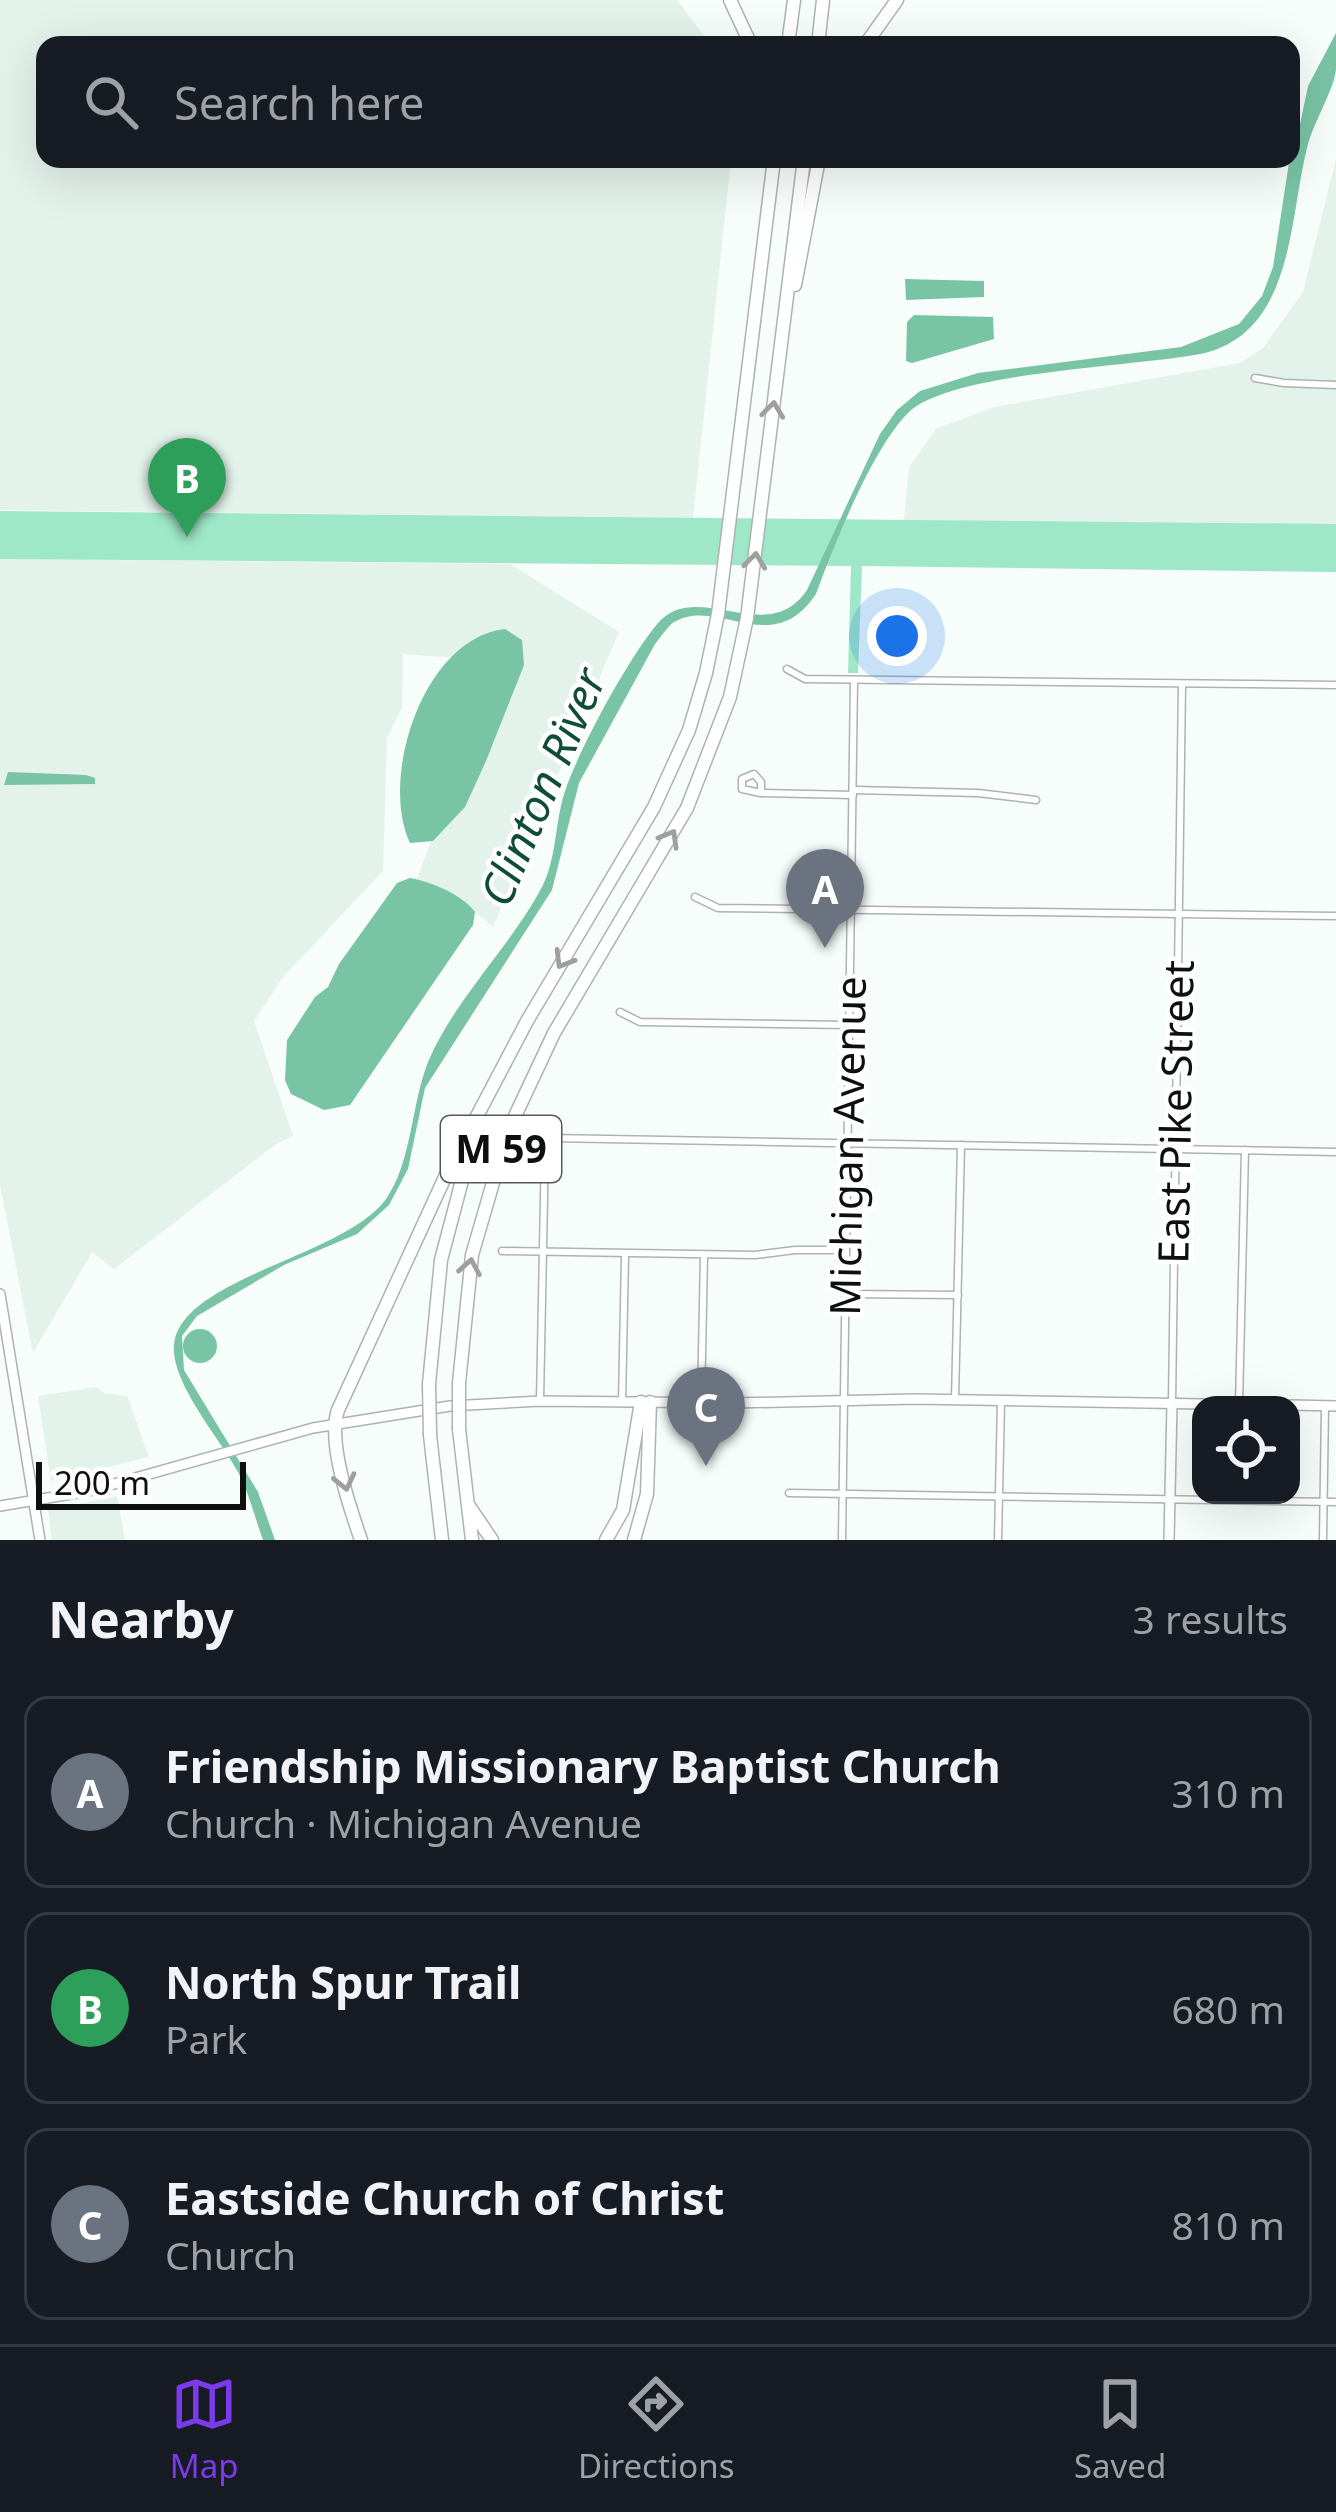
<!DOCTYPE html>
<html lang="en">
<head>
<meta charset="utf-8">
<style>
	body { margin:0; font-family:"Noto Sans",sans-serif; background:#242831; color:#f1f3f6 }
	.controls { position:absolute; right:36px; bottom:36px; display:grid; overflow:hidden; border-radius:24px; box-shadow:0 12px 48px #0002 }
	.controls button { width:108px; height:108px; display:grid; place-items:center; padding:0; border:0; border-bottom:3px solid #363941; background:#171b24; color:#f1f3f6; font:60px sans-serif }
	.scale { position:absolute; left:36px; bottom:30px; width:210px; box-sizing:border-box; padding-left:12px; border:6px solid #0e100f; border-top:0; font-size:33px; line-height:42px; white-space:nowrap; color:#0e100f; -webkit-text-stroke:9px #fff; paint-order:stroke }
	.you { position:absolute; left:897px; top:636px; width:42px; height:42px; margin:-30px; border:9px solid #fff; border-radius:50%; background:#1a73e8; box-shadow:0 0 0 18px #1a73e833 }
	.badge { display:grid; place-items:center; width:78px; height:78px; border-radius:50%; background:#7c3aed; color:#fff; font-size:39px; font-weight:700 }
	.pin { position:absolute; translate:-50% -99px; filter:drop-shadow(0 3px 6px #0008) }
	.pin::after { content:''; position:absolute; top:63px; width:42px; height:36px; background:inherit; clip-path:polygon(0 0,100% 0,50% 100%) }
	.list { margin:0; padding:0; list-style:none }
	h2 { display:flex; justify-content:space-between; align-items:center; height:156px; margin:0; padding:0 48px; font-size:51px }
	h2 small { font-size:39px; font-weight:400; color:#9ea1a6 }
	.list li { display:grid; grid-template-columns:78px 1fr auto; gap:36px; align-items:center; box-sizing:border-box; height:192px; margin:0 24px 24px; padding:0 24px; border:3px solid #363941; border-radius:24px }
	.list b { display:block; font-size:45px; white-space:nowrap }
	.list p { margin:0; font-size:39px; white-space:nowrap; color:#9ea1a6 }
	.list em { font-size:39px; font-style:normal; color:#9ea1a6 }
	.icon { flex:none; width:66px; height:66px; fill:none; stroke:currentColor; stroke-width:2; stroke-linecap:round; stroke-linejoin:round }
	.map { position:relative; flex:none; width:1336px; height:1540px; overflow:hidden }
	.search { position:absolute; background:#171b24; box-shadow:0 12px 48px #0002; left:36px; right:36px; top:36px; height:132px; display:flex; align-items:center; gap:30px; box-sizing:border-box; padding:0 42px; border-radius:24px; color:#9ea1a6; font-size:45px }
	.sheet { height:804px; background:#171b24 }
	nav { display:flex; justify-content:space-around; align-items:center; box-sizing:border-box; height:168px; border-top:3px solid #363941; background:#171b24; font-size:33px; color:#9ea1a6 }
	nav a { display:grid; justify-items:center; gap:6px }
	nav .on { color:#7c3aed }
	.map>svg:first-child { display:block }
</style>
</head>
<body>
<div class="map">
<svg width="1336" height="1540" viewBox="0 0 1336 1540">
	<rect width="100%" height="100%" fill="#f6fdfa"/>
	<g fill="#e3f2eb">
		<polygon points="0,0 677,0 711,45 45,45 45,159 731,159 693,518 0,510"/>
		<polygon points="1336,159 1336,525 904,521 909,467 936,429 994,407 1240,363 1263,348 1303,292"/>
		<polygon points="0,559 510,564 619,632 493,927 475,912 417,879 498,661 403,654 402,707 387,738 383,871 283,977 254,1021 293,1136 276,1144 114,1269 92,1252 33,1353 0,1186"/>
		<polygon points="96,1387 104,1393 127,1396 149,1457 51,1481 38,1396"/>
		<polygon points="117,1496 125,1540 52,1540 48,1510"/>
	</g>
	<polygon fill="#9fe7c9" points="0,511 1336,524 1336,572 862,566 858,673 848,673 851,566 0,559"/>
	<g fill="#7ac4a6">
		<path d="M1336,33c0,11 0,25 0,37 -3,22 -23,53 -29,78 -18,71 -13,182 -102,205 -66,14 -256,18 -297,60 -36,36 -74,132 -92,181 -44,66 -97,2 -142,28 -7,5 -13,15 -19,22l-76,139 -27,107 -127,198 -17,81 -19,36 -32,29 -73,31 -87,51 -15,20 2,34 74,122 17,48h-12c-8,-22 -14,-47 -25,-68 -18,-35 -76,-98 -62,-137 22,-60 170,-81 210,-136 26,-37 25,-94 42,-137 26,-62 83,-116 114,-175 14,-27 13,-61 21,-89 12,-43 66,-141 95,-175 40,-45 109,26 149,-33l73,-156 17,-24 23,-19 58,-18 203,-26 58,-23 23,-28 11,-29 19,-124 7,-14 9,-43z"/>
		<polygon points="905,279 984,281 984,297 906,300"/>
		<polygon points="914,315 993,317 994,339 912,363 906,361 907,322"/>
		<path d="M505,629l17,11 2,25 -38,96 -21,46 -32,34 -23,2c-31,-65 13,-205 95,-214z"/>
		<polygon points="8,772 86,775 95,778 95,784 4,785"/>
		<path d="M410,878c21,4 52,16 65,34l-2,13 -123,180 -26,5 -33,-16 -6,-14 2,-40 28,-43 13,-10 11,-23 58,-81z"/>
		<circle cx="200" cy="1346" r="17"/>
	</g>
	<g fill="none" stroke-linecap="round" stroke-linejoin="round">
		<defs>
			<g id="street">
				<polyline points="1255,378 1284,383 1336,385"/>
				<polyline points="787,669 805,679 1336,685"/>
				<polygon points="754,774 761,782 761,793 742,789 742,779"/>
				<polyline points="854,790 978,793 1036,800"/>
				<polyline points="761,793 853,795"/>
				<polyline points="695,897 718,908 1336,916"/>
				<polyline points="620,1012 640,1022 849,1025"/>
				<polyline points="502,1251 755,1255 795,1250 846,1250"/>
				<polyline points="845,1294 958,1295"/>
				<polyline points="955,1400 961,1145"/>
				<polyline points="540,1401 545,1146 550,1138 1336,1152"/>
				<polyline points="622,1402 625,1256"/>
				<polyline points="701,1403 704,1255"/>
				<polyline points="1172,1404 1182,684"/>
				<polyline points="1239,1405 1245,1150"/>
				<polyline points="789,1493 1336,1502"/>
				<polyline points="842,1540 854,680"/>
				<polyline points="998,1540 1001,1401"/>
				<polyline points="1323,1540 1325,1406"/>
			</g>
			<g id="secondary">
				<polyline points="0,1294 40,1540"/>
				<polyline points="1291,1405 1336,1406"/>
				<polyline points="0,1506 89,1491 313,1428 450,1406 540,1401 734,1403 915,1399 1262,1405"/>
				<polyline points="1169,1540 1172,1404"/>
			</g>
			<g id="highway">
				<polyline points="730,0 751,45"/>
				<polyline points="788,45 794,0"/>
				<polyline points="818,45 823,0"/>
				<polyline points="865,45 897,0"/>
				<polyline points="795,285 819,159"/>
				<polyline points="459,1383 472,1255 508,1131 554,1033 687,808 730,697 747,618 804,159"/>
				<polyline points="429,1384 441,1260 474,1135"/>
				<polyline points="459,1429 472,1540"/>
				<polyline points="430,1435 442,1540"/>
				<polyline points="469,1506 492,1540"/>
				<path d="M361,1540c-11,-32 -34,-98 -23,-130l108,-235 81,-154 127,-214 35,-77 17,-57 12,-59 56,-455"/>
				<polyline points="606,1540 623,1510 641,1402"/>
				<polyline points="634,1540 647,1494 650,1402"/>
			</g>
		</defs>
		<use href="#street" stroke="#acb3b0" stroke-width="9"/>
		<use href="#secondary" stroke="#acb3b0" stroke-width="12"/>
		<use href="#highway" stroke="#acb3b0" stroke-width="15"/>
		<use href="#street" stroke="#fff" stroke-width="6"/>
		<use href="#secondary" stroke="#fff" stroke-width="9"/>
		<use href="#highway" stroke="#fff" stroke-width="12"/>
		<defs>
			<g id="highway-bridge">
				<polyline points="459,1383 459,1429"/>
				<polyline points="429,1384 430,1435"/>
			</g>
		</defs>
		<use href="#highway-bridge" stroke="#acb3b0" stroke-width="15" stroke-linecap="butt"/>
		<use href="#highway-bridge" stroke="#fff" stroke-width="12"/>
	</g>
	<defs><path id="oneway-chevron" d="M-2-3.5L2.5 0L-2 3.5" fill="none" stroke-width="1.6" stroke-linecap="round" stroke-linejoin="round" transform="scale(3)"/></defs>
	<g stroke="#9f9f9f">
		<use href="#oneway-chevron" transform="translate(773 410) rotate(-83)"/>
		<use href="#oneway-chevron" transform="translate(755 561) rotate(-83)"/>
		<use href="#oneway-chevron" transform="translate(670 838) rotate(-60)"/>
		<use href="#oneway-chevron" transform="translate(563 960) rotate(121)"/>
		<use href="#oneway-chevron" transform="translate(470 1267) rotate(-80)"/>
		<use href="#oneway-chevron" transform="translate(345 1482) rotate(77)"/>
	</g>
	<g text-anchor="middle" stroke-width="9" stroke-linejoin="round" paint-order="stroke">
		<rect fill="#fff" stroke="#565857" stroke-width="3" x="441" y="1116" width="120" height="66" rx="9"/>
		<g font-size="39" font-weight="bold" fill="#0e100f">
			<text x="501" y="1163">M 59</text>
		</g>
		<g font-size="42" fill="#0e100f" stroke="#fff">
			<text transform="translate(1176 1112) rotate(-89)" y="15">East Pike Street</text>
			<text transform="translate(848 1146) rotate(-89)" y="15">Michigan Avenue</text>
		</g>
		<g font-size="45" font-style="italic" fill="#0f4c39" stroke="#fff">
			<text transform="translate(543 787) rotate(-67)" y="16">Clinton River</text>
		</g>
	</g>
</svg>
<div class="controls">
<button><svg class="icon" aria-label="locate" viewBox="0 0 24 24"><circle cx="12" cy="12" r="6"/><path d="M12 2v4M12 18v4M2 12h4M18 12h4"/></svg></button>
</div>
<div class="scale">200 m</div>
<div class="you"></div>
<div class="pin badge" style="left:825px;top:948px;background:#6b7280">A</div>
<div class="pin badge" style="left:187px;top:537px;background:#2e9e5b">B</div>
<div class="pin badge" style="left:706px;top:1466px;background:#6b7280">C</div>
<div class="search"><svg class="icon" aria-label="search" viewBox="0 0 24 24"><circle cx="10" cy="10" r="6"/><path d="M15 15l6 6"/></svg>Search here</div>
</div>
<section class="sheet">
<h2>Nearby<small>3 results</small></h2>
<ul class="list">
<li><span class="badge" style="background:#6b7280">A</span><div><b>Friendship Missionary Baptist Church</b><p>Church · Michigan Avenue</p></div><em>310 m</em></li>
<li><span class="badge" style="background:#2e9e5b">B</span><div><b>North Spur Trail</b><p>Park</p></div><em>680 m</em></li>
<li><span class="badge" style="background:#6b7280">C</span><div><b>Eastside Church of Christ</b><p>Church</p></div><em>810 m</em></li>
</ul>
</section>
<nav>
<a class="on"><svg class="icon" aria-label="map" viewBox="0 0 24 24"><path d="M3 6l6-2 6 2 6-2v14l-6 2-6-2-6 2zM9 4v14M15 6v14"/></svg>Map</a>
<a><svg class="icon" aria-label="directions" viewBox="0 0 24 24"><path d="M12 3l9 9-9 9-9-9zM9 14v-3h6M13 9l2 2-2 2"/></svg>Directions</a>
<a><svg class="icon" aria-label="saved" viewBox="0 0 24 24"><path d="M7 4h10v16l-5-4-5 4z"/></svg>Saved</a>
</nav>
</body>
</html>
